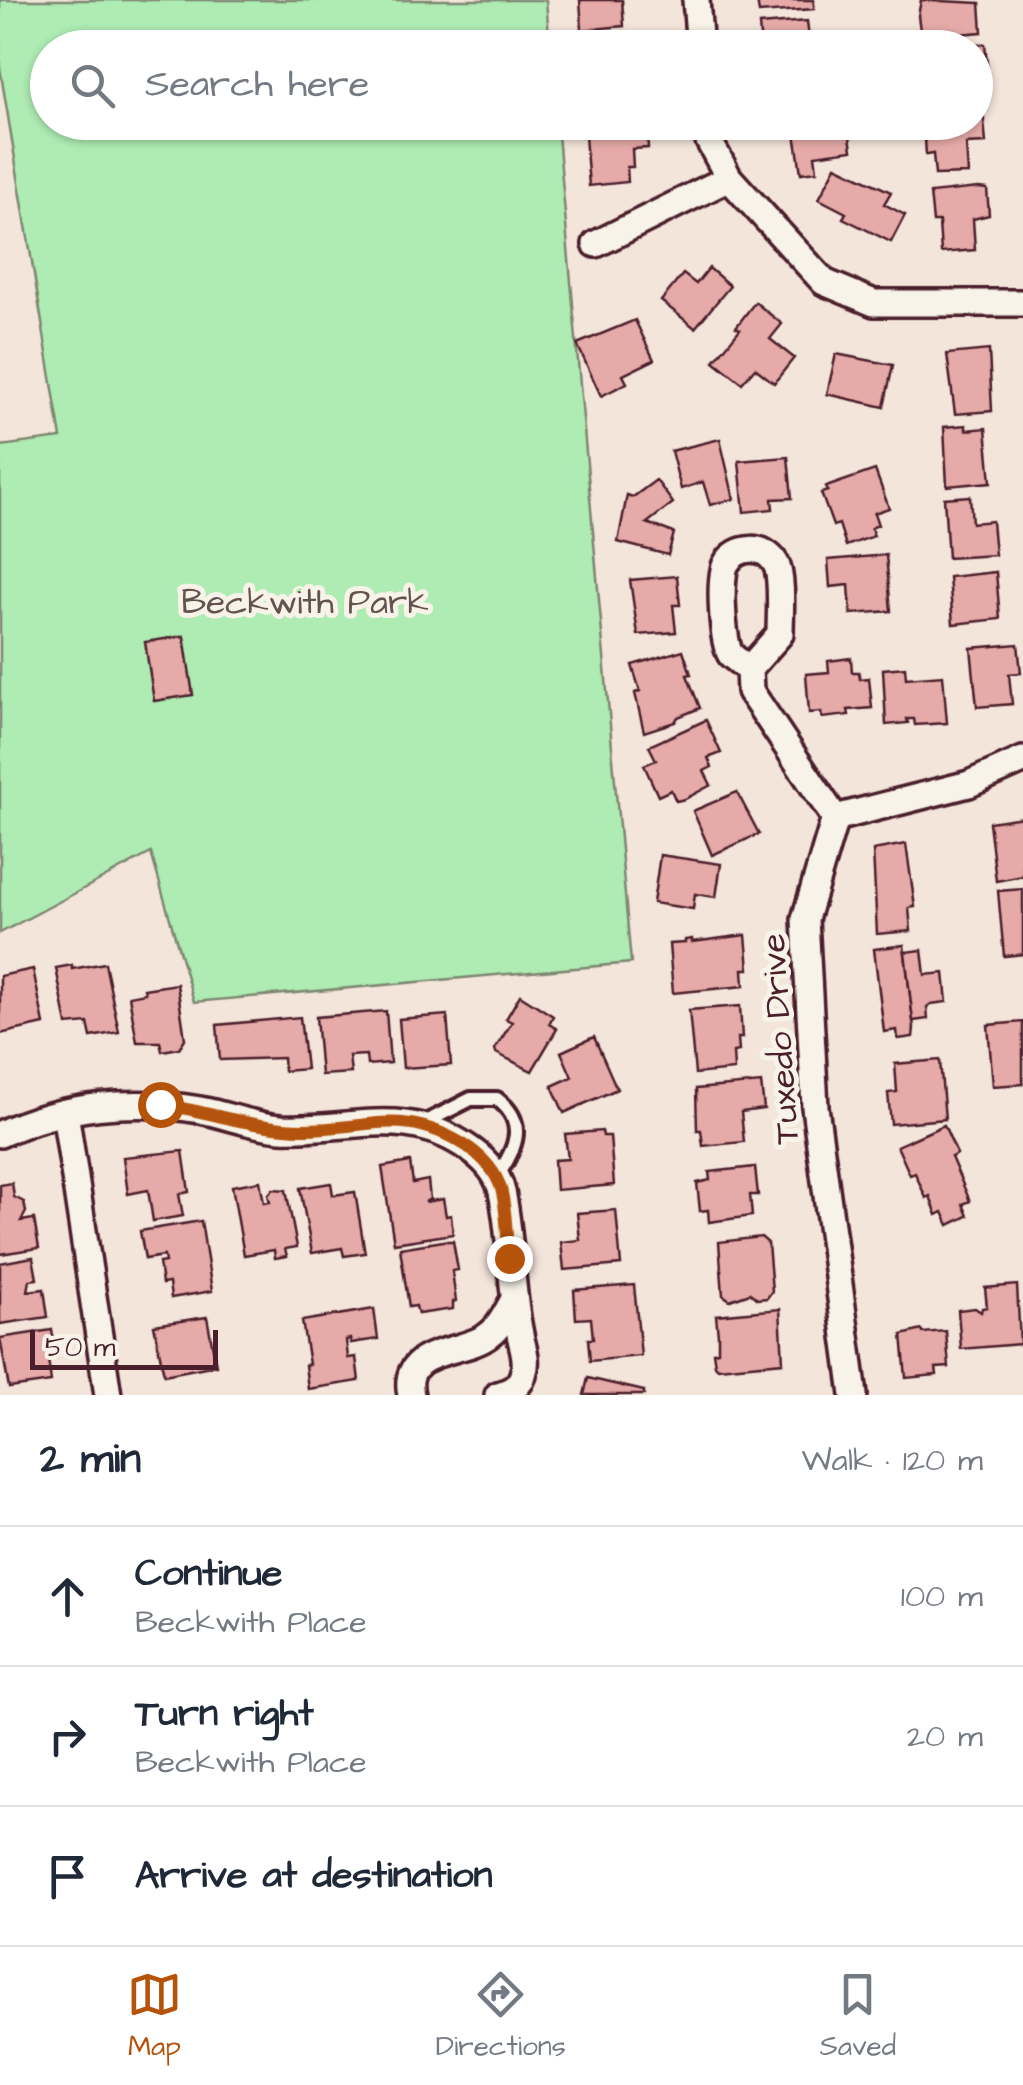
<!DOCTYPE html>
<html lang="en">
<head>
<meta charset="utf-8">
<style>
	body { margin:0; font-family:"Architects Daughter",sans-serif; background:#f2f2f3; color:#1f2937 }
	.scale { position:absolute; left:30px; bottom:25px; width:188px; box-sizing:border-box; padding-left:10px; border:5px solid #4a1f2b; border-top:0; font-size:28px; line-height:35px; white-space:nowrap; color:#4a1f2b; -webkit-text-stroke:8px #f7f3e8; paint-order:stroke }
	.stop { position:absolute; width:30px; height:30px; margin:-22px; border:8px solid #b45309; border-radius:50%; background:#fff }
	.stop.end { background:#b45309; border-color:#fff; box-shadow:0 2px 10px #0008 }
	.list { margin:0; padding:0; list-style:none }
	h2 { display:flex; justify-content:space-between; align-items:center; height:130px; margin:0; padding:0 40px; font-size:42px }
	h2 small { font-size:32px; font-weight:400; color:#747a83 }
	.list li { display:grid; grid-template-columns:65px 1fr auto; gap:30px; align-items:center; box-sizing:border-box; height:140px; padding:0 40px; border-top:2px solid #e0e1e3 }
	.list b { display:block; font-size:38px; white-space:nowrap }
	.list p { margin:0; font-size:32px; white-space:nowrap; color:#747a83 }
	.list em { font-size:32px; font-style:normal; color:#747a83 }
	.icon { flex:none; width:55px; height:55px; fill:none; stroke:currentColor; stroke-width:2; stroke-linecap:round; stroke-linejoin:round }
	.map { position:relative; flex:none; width:1023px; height:1395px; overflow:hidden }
	.search { position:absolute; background:#fff; box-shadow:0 2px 8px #0004; left:30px; right:30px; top:30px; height:110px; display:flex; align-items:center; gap:25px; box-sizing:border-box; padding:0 35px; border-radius:55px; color:#747a83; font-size:38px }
	.sheet { height:550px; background:#fff }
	nav { display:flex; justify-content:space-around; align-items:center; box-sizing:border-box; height:140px; border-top:2px solid #e0e1e3; background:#fff; font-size:28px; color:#747a83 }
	nav a { display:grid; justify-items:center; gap:5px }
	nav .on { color:#b45309 }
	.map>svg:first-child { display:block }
</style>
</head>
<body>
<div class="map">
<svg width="1023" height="1395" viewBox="0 0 1023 1395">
	<rect width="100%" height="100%" fill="#f4e5db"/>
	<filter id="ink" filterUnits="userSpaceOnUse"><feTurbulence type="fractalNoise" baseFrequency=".01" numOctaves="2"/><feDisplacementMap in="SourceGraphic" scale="20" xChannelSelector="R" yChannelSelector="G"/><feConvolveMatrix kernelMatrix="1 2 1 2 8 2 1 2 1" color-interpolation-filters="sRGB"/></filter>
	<g filter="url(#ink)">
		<polygon fill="#aeecb3" stroke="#7c866f" stroke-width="2.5" points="0,0 546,0 550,47 48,48 48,122 557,123 631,963 194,1002 151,853 0,933 0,446 61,438 0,68"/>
		<g fill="#e6aba8" stroke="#4a1f2b" stroke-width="2.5">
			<polygon points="580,0 622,0 624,26 582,30"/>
			<polygon points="757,0 814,0 814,9 759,13"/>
			<polygon points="921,0 980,3 982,32 921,37 918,16"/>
			<polygon points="807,21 810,48 761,48 759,25"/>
			<polygon points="637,40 637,48 578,48 614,42"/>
			<polygon points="985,44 988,72 976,73 976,48 943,48"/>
			<polygon points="983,109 986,143 966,144 968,174 935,175 933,154 926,155 924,122 976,122 976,110"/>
			<polygon points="775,122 848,122 852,150 815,155 817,171 801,173 795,133 777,136"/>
			<polygon points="637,125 638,132 647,131 648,148 632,149 633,167 627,167 628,182 589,186 585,136 627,133 626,126"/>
			<polygon points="836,166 891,192 884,204 905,215 891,242 843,218 846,213 819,199"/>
			<polygon points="978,188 987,189 989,215 973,219 975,250 941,253 939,222 933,222 930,193"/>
			<polygon points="709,268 730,286 695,328 661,301 683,274 696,284"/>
			<polygon points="755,302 782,324 770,339 794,358 774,383 755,368 742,383 714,361 740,329 736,327"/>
			<polygon points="635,320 654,360 623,375 627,383 601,396 577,344"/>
			<polygon points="989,350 992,411 955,414 947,354"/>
			<polygon points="836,354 893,365 884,407 827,394"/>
			<polygon points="966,425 966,430 986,428 991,482 947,486 944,427"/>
			<polygon points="720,439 734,499 710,505 703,482 681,489 671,451"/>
			<polygon points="788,457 792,498 772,499 773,509 744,512 739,461"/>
			<polygon points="875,470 889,508 874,513 878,525 871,528 874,536 846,546 839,524 833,526 821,493 828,491 826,487"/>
			<polygon points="656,480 673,503 647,523 674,533 668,555 618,542 627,495 633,497"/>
			<polygon points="970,496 972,523 992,521 995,555 948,558 944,498"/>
			<polygon points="886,555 891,611 851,614 849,585 830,587 828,560"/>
			<polygon points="996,572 1000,619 953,624 949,577"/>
			<polygon points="677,576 680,605 673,605 676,632 638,635 630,580"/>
			<polygon points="184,636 193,695 154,701 145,642"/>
			<polygon points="1018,644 1021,673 1009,674 1012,704 977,707 971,648"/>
			<polygon points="683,650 691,674 687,675 700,708 678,717 675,722 644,732 635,693 640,691 632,665"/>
			<polygon points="851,658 852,672 859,672 860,679 869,678 872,708 848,710 849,715 822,718 821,712 809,713 806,674 829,672 828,661"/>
			<polygon points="905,667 906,678 943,675 947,723 915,725 914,719 907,719 908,723 886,725 883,669"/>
			<polygon points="706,720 721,753 708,758 712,767 704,771 711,785 685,799 676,801 671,790 658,796 644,765 656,760 649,746"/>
			<polygon points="737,792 759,834 712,855 693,811"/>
			<polygon points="1023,817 1023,876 996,881 989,822"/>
			<polygon points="906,844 915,907 909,908 911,931 877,934 873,850"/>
			<polygon points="660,855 721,864 716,897 695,894 693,909 653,903"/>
			<polygon points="1023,889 1023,954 1004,956 998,891"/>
			<polygon points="746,935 749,969 743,969 744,986 673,993 669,944 685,943 685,940 692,939 692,942"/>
			<polygon points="904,945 914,1028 913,1037 898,1039 897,1030 884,1032 874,949"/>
			<polygon points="922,950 925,975 944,973 947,1002 931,1004 927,1007 928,1019 913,1021 905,952"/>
			<polygon points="105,963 119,1032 91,1037 88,1023 67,1025 56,968 72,965 72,969"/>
			<polygon points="33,969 44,1024 0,1034 0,976"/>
			<polygon points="177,984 185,1039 179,1048 162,1051 160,1042 137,1042 129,996 145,993 144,989"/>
			<polygon points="520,995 553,1016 549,1024 557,1029 532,1071 496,1053 495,1049 512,1022 506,1019"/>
			<polygon points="740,1006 742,1038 738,1038 739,1051 733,1052 734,1070 695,1074 689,1010"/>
			<polygon points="386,1011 390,1063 367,1065 366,1055 349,1056 351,1073 321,1075 316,1017"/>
			<polygon points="447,1015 451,1065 403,1068 399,1019"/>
			<polygon points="300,1017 306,1069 284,1071 283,1058 220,1060 217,1025"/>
			<polygon points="1023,1022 1023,1084 993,1086 988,1025"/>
			<polygon points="594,1037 617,1089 564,1113 552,1086 572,1077 561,1052"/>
			<polygon points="940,1060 945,1119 891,1124 888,1093 897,1092 895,1064"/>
			<polygon points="761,1083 764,1109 741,1112 744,1142 703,1146 701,1130 697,1130 696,1089"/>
			<polygon points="944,1125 957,1154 951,1157 970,1201 963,1204 968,1216 949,1225 943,1212 937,1215 930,1196 926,1198 915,1173 910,1175 897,1146"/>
			<polygon points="602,1131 603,1136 610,1136 614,1185 556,1190 554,1160 568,1159 565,1134"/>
			<polygon points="183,1151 189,1192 179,1194 183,1216 153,1221 148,1190 128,1194 123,1157"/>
			<polygon points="410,1162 413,1183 428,1180 430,1199 425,1202 443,1199 446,1216 451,1215 453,1234 394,1243 382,1167"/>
			<polygon points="755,1167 758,1195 750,1195 752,1216 709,1222 708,1210 700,1211 697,1183 710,1180 709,1172"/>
			<polygon points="260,1181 264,1203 270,1202 268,1195 273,1189 286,1190 297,1247 285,1249 287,1256 275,1258 274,1250 244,1255 232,1186"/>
			<polygon points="12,1183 14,1197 24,1202 26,1212 21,1221 34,1219 39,1248 0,1254 0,1185"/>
			<polygon points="331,1183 333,1195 355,1192 365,1253 344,1256 342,1248 312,1253 300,1188"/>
			<polygon points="616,1210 621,1265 564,1270 561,1242 580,1240 577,1213"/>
			<polygon points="201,1221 212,1291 171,1298 169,1283 162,1284 159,1263 165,1262 164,1256 145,1259 140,1231"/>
			<polygon points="761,1237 768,1243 772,1291 767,1298 757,1299 750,1293 730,1300 723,1295 719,1242"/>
			<polygon points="443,1241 453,1241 458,1270 452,1271 456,1301 453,1302 453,1309 418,1314 416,1306 409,1307 400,1248"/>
			<polygon points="33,1257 37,1279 30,1280 28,1291 44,1289 48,1317 0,1324 0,1263"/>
			<polygon points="634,1285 641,1356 590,1361 588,1339 593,1339 591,1318 576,1319 574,1290"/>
			<polygon points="1017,1285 1020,1344 961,1349 958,1310 975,1308 981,1312 982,1308 987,1307 985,1288"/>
			<polygon points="374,1309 378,1339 351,1343 350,1339 346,1340 348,1358 356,1357 359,1381 308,1389 305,1365 309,1364 302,1321"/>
			<polygon points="780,1309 783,1362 718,1368 715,1365 713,1352 718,1351 718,1335 716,1315"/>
			<polygon points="207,1317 216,1365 164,1375 154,1325"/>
			<polygon points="52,1330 56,1358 48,1359 51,1382 9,1388 0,1338"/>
			<polygon points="922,1330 923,1333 946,1331 949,1367 936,1368 937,1375 906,1378 902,1335"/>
			<polygon points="588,1378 644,1391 644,1395 584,1395"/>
		</g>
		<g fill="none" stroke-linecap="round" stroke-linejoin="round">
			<defs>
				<path id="lane" d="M422,1124l49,-25h26c31,23 19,50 0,77"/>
				<g id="street">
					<polyline points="696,0 700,48"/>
					<polyline points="707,122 709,141 729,178 824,282 874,303 1023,303"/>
					<polyline points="596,244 729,178"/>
					<path d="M749,669c-5,-4 -13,-9 -18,-14 -9,-11 -12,-79 -5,-91 11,-19 39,-20 50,0 7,13 4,53 4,70l-31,35 1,22 85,127"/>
					<polyline points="65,1112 108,1395"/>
					<path d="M0,1134c62,-29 133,-36 200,-24 27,5 53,16 81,18 71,3 127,-24 190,22 14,10 27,24 31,42 10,46 8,95 18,142 2,12 8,25 4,37 -3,15 -12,20 -26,24"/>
					<path d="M411,1395c-11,-50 54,-39 79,-61 11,-8 16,-21 23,-33"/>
					<polyline points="854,1395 815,1107 805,919 835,818 969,784 1023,760"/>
				</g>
			</defs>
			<use href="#lane" stroke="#4a1f2b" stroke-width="20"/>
			<use href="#street" stroke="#4a1f2b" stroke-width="32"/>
			<use href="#lane" stroke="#f7f3e8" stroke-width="12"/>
			<use href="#street" stroke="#f7f3e8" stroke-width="25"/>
		</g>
	</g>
	<g fill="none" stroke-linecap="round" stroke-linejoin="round" filter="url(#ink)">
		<path stroke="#b45309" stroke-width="12" d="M160,1104c48,7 95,25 144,25 68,0 100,-23 164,18 14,10 28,24 33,42 6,21 5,46 8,69"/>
	</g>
	<g text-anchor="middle" stroke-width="10" stroke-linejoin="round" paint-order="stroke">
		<g font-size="35" fill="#63524d" stroke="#f7f3e8">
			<text x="305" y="613">Beckwith Park</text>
		</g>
		<g font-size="35" fill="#4a1f2b" stroke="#f7f3e8">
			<text transform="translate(779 1039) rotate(-94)" y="12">Tuxedo Drive</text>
		</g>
	</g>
</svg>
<div class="scale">50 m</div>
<div class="stop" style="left:160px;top:1104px"></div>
<div class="stop end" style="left:509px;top:1258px"></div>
<div class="search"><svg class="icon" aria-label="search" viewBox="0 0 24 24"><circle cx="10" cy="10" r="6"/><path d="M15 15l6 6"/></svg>Search here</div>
</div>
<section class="sheet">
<h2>2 min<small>Walk · 120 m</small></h2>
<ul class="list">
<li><svg class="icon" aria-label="ahead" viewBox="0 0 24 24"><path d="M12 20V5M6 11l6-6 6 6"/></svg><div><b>Continue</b><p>Beckwith Place</p></div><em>100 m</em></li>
<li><svg class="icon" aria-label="right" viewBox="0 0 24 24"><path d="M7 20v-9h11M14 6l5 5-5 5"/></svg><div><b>Turn right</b><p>Beckwith Place</p></div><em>20 m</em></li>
<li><svg class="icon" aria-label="arrive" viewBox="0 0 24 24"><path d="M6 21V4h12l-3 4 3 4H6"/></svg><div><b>Arrive at destination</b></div></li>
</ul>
</section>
<nav>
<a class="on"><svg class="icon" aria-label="map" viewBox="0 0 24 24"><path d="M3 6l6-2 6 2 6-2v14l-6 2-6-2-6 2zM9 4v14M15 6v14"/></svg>Map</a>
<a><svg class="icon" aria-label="directions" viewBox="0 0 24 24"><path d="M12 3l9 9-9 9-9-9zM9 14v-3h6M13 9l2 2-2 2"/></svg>Directions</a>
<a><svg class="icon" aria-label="saved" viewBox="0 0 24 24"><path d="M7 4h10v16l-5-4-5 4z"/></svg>Saved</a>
</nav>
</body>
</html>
